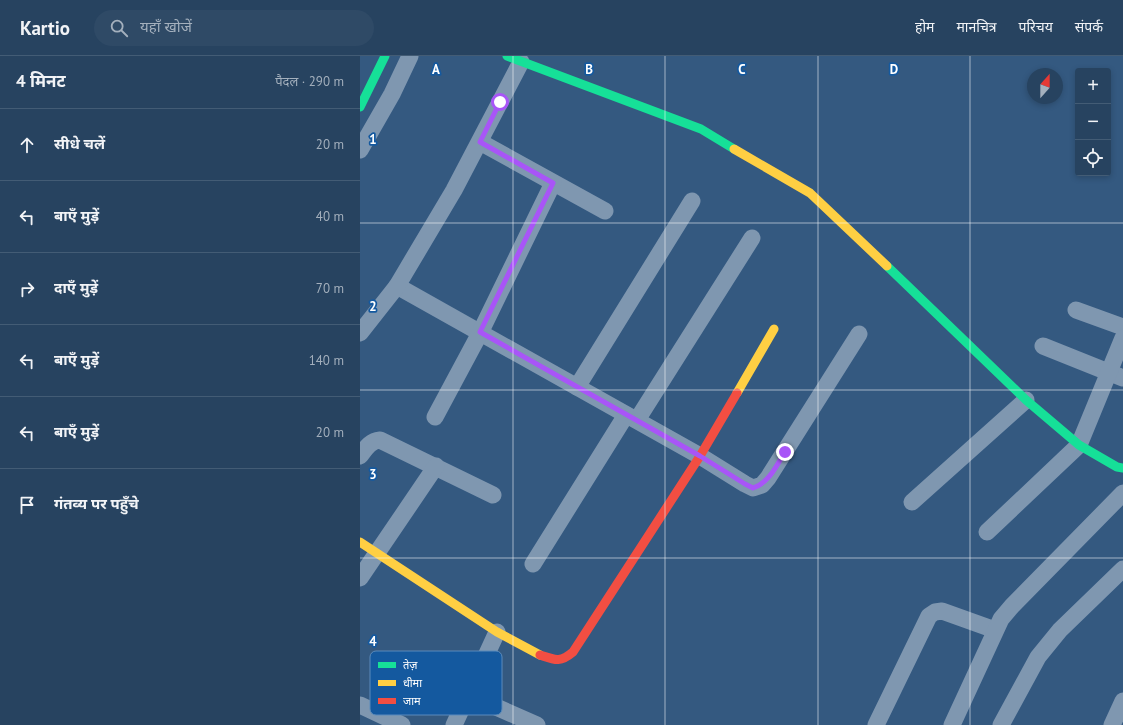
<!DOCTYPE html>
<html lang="hi">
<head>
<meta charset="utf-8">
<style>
	body { margin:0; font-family:"PT Sans","Noto Sans Devanagari",sans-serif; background:#2f4a66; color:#f1f3f6 }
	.controls { position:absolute; right:12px; top:12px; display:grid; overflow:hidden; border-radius:4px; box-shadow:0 2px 6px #0003 }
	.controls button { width:36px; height:36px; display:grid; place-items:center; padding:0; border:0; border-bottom:1px solid #435c75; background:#274360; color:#f1f3f6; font:20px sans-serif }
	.compass { position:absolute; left:667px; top:12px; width:36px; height:36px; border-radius:50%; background:#274360; box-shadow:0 2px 6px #0003; rotate:21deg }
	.stop { position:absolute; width:12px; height:12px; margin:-9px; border:3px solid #a855f7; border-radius:50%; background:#fff }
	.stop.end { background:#a855f7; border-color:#fff; box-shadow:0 1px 4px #0008 }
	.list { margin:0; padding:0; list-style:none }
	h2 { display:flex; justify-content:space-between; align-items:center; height:52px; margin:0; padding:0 16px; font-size:17px }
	h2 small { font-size:13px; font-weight:400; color:#a4b0bd }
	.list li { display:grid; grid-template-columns:26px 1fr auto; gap:12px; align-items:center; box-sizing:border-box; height:72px; padding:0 16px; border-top:1px solid #435c75 }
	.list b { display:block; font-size:15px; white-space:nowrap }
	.list em { font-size:13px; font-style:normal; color:#a4b0bd }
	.icon { flex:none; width:22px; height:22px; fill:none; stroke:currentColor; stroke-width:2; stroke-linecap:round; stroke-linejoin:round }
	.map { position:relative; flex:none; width:763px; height:669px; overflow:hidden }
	header { display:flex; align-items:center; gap:24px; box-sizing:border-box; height:56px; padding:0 20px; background:#274360; border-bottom:1px solid #435c75 }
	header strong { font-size:19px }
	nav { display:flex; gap:22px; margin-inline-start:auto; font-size:14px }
	.search { width:280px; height:36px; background:#2f4a66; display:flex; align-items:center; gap:10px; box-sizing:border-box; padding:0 14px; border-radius:22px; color:#a4b0bd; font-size:15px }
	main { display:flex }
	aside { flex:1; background:#274360 }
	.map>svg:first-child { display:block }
</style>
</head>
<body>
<header>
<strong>Kartio</strong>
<div class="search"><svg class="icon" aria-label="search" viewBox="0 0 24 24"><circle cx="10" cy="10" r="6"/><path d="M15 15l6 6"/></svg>यहाँ खोजें</div>
<nav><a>होम</a><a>मानचित्र</a><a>परिचय</a><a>संपर्क</a></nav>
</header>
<main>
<aside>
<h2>4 मिनट<small>पैदल · 290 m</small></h2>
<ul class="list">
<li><svg class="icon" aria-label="ahead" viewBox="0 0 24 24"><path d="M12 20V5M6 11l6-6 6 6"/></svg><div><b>सीधे चलें</b></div><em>20 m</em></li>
<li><svg class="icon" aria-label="left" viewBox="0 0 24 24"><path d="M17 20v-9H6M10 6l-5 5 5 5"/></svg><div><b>बाएँ मुड़ें</b></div><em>40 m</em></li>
<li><svg class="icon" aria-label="right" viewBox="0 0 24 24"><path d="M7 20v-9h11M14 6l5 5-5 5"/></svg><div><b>दाएँ मुड़ें</b></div><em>70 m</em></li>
<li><svg class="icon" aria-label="left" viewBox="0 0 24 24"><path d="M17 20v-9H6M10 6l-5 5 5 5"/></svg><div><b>बाएँ मुड़ें</b></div><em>140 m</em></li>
<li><svg class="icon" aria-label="left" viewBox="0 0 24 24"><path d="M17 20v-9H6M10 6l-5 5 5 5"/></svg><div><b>बाएँ मुड़ें</b></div><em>20 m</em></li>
<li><svg class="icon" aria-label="arrive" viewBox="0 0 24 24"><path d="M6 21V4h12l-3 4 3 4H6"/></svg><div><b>गंतव्य पर पहुँचे</b></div></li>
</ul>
</aside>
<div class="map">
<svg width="763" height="669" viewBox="0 0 763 669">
	<rect width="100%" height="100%" fill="#345980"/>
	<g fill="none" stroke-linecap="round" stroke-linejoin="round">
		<g stroke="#7f97b0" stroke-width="17">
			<polyline points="120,86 245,155"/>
			<polyline points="0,94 32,38 50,0"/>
			<polyline points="37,230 340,400 385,428 393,432 402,429 408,422 499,278"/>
			<polyline points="716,254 763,271"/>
			<polyline points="0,277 37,230 94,134 161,6"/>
			<polyline points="683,290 763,322"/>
			<polyline points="217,331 332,145"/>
			<polyline points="75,361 120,277 193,127"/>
			<polyline points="277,364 392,182"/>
			<path d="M0,400c6,-8 10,-15 20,-16l113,55"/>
			<polyline points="552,446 666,344"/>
			<polyline points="627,476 719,389 763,282"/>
			<polyline points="173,508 266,359"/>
			<polyline points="0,522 76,410"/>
			<polyline points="34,606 177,669"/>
			<polyline points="0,649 42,669"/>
			<polyline points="94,669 137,576"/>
			<polyline points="516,669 569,560 575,556 582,555 635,574"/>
			<polyline points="592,669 641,563 652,550 763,437"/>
			<polyline points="641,669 678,601 700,574 763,513"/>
			<polyline points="752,669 763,645"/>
		</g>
		<g stroke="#16e098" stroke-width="9">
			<polyline points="147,0 341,73 374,93"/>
			<polyline points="0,51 25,0"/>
			<polyline points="527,210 666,344 719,389 757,411 763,412"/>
		</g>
		<g stroke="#ffcf43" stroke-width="9">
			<polyline points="374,93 450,137 527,210"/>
			<polyline points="377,337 414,273"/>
			<polyline points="0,486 137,576 180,599"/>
		</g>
		<path stroke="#f24e42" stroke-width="9" d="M180,599c15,5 20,8 33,-3l127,-196 37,-63"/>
	</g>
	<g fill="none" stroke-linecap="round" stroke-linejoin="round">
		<path stroke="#a855f7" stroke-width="5" d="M140,46l-20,40 73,41 -73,149 220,124 45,28 8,4c17,-6 23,-22 32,-36"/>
	</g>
	<path fill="none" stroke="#fff" stroke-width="1" stroke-opacity="0.55" d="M153,0v669M305,0v669M458,0v669M610,0v669M0,167h763M0,334h763M0,502h763"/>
	<rect x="10" y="595" width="132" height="64" rx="6" fill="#14599f" stroke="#5a8bbc" stroke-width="1"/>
	<rect x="18" y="606" width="18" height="6" fill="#16e098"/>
	<rect x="18" y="624" width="18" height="6" fill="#ffcf43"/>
	<rect x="18" y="642" width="18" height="6" fill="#f24e42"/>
	<g font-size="11" fill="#fff">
		<text x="43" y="613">तेज़</text>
		<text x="43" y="631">धीमा</text>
		<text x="43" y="649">जाम</text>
	</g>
	<g font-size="13" text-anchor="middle" font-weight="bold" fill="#fff" stroke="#14599f" stroke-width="3.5" stroke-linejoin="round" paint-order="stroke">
		<text x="76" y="18">A</text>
		<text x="229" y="18">B</text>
		<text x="382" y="18">C</text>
		<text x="534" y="18">D</text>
		<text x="13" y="88">1</text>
		<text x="13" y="255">2</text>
		<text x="13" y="423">3</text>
		<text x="13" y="590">4</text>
	</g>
</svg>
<div class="controls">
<button>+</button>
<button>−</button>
<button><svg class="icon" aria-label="locate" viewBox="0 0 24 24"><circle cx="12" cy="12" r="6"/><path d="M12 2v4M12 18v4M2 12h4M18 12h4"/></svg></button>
</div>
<svg class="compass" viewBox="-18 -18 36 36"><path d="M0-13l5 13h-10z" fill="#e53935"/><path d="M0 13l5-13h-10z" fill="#a4b0bd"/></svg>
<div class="stop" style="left:140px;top:46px"></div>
<div class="stop end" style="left:425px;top:396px"></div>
</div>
</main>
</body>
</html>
